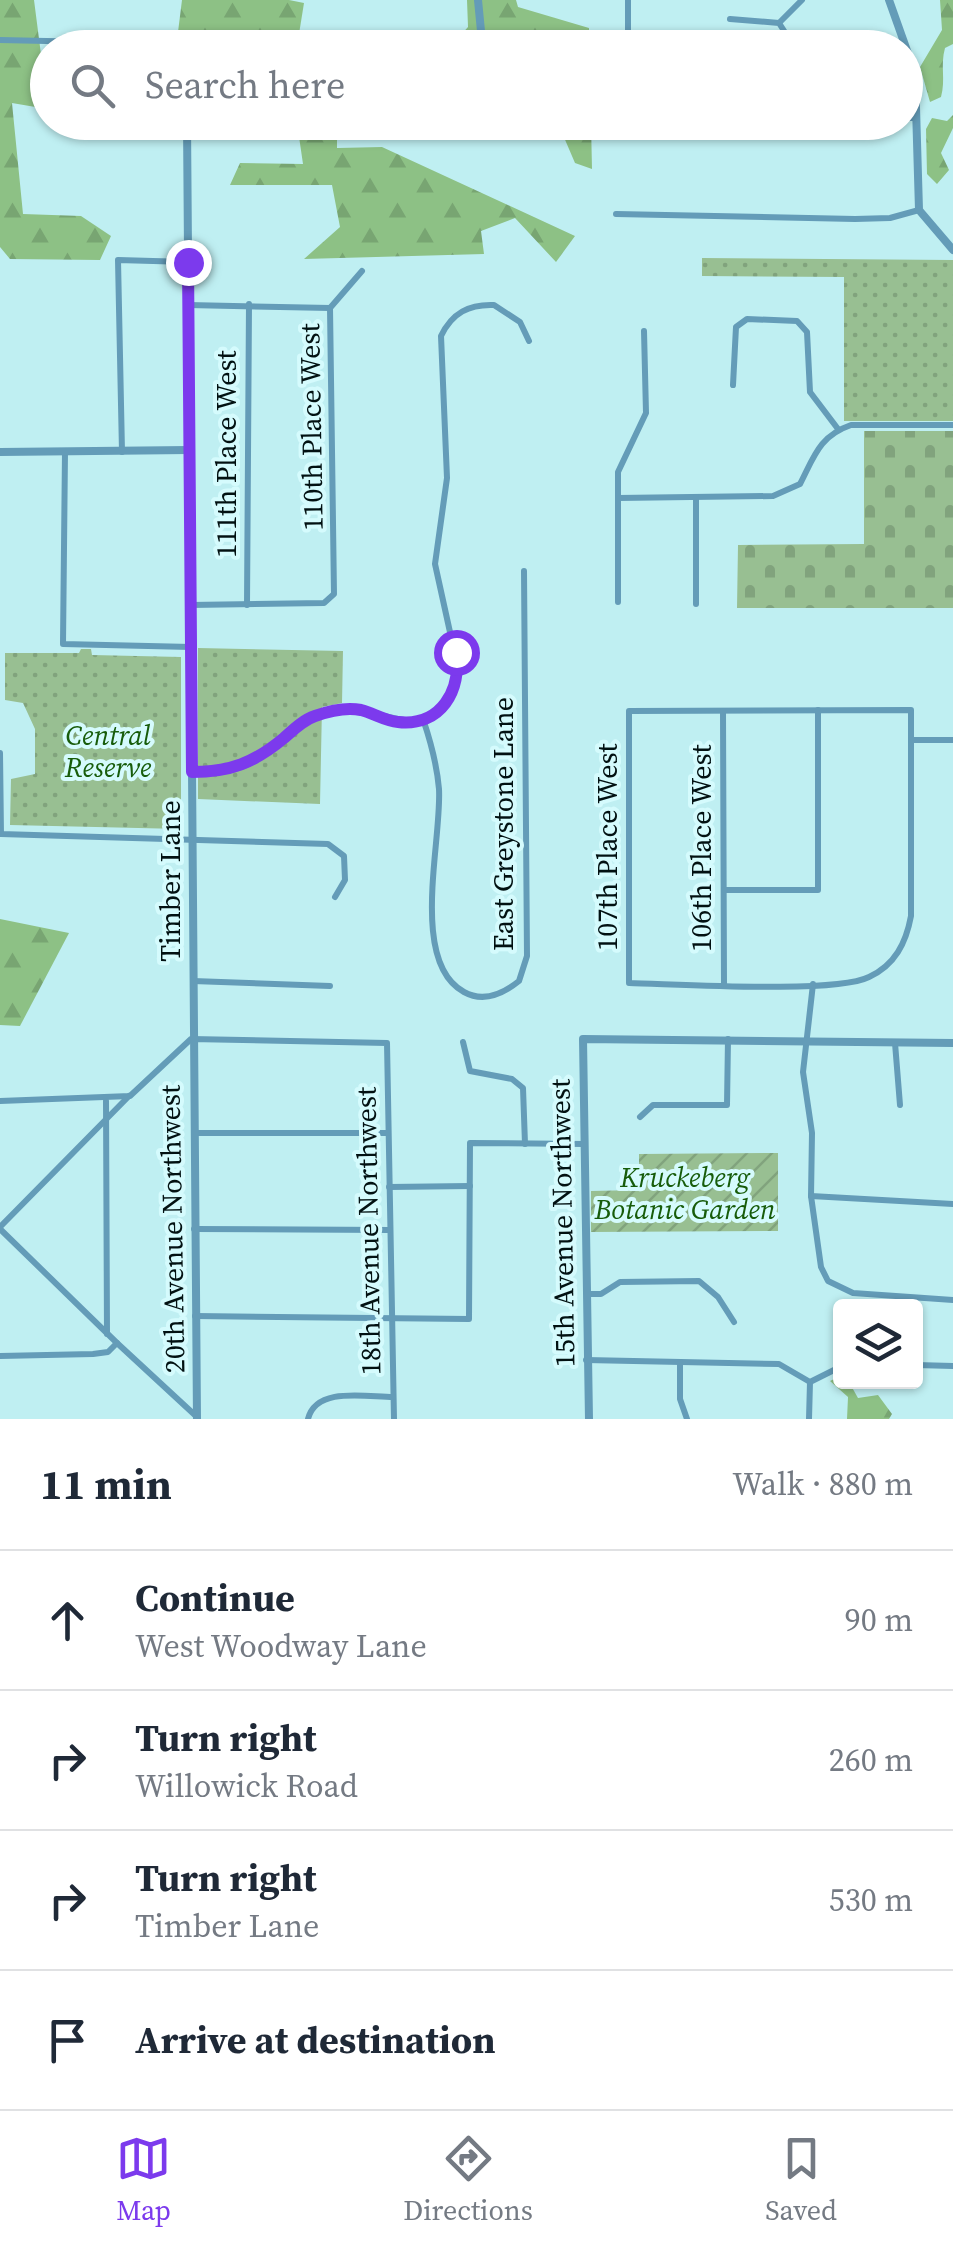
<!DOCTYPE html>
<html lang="en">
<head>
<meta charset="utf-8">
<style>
	body { margin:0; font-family:"Source Serif 4",serif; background:#f6f6f7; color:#1f2937 }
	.controls { position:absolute; right:30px; bottom:30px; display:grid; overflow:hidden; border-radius:10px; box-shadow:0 2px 8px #0004 }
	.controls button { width:90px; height:90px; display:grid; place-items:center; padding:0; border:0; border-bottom:2px solid #e0e1e3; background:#fff; color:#1f2937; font:50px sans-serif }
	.stop { position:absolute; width:30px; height:30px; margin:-22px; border:8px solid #7c3aed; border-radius:50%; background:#fff }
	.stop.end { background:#7c3aed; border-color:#fff; box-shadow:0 2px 10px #0008 }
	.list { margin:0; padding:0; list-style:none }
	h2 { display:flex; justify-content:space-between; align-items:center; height:130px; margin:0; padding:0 40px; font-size:42px }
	h2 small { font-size:32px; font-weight:400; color:#747a83 }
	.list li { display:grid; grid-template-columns:65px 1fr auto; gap:30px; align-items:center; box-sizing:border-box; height:140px; padding:0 40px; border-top:2px solid #e0e1e3 }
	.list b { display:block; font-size:38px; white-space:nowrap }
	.list p { margin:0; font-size:32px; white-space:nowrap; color:#747a83 }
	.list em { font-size:32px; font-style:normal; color:#747a83 }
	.icon { flex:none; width:55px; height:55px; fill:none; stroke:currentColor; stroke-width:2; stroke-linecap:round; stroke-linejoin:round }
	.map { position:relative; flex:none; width:953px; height:1419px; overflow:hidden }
	.search { position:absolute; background:#fff; box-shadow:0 2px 8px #0004; left:30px; right:30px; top:30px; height:110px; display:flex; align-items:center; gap:25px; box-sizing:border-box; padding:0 35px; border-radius:55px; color:#747a83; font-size:38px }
	.sheet { height:690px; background:#fff }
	nav { display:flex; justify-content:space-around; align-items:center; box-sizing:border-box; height:140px; border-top:2px solid #e0e1e3; background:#fff; font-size:28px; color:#747a83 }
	nav a { display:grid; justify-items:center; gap:5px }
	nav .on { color:#7c3aed }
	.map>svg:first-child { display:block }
</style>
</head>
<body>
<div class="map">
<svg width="953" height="1419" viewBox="0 0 953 1419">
	<defs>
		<pattern id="forest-firs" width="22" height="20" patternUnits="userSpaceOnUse" patternTransform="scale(2.5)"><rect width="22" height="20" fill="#8dc185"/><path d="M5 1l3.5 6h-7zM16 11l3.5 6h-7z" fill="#78a572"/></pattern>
		<pattern id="cemetery-stones" width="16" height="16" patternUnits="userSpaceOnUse" patternTransform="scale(2.5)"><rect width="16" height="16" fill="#98bf92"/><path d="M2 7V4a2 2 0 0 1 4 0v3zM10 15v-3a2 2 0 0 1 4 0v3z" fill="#81a37d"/></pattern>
		<pattern id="park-dots" width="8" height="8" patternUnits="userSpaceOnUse" patternTransform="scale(2.5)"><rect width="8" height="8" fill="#98bf92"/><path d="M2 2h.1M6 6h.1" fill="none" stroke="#81a37d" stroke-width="1.8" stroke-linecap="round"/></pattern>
		<pattern id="garden-furrows" width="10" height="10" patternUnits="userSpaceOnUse" patternTransform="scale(2.5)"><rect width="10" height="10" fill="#98bf92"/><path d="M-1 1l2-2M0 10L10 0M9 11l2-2" fill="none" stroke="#81a37d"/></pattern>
	</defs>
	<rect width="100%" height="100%" fill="#bfeff2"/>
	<g fill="url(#forest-firs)">
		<polygon points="0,0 34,0 47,101 47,109 12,103 23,214 81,216 111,236 100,260 10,259 0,247"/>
		<polygon points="182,0 289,0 304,3 299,34 178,32"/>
		<polygon points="467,0 516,0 518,7 589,28 589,47 449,48 468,27"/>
		<path d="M940,0h13v44l-8,4c-5,18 1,31 -4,49l-11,5 -10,-35 22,-37z"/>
		<polygon points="953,115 953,128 941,153 949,170 937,184 927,174 926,129 932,118 947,121"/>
		<polygon points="297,123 337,123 337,148 382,147 575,236 556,262 515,218 481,231 484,254 304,259 340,227 332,185 230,185 240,163 303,164"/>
		<polygon points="533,123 591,123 592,169 575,163 560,128"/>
		<polygon points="0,919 69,933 20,1026 0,1025"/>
		<polygon points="840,1376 840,1382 849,1382 858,1398 878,1395 892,1414 889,1419 847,1419 848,1397 830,1381"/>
	</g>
	<polygon fill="url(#cemetery-stones)" points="864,431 953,431 953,608 737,608 738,545 864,544"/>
	<g fill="url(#park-dots)">
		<polygon points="702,258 953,260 953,421 844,421 844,277 702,276"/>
		<polygon points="198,648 343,651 342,703 322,707 320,804 198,799"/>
		<polygon points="81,649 91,649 92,655 181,657 181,829 10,825 11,779 35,774 35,729 23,703 5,700 5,653 79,653"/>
	</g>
	<polygon fill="url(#garden-furrows)" points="778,1153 778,1231 591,1232 591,1191 639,1190 639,1154"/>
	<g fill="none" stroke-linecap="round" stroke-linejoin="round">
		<g stroke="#649cb8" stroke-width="6">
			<polyline points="628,0 628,48"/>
			<polyline points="730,19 779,23 795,48"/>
			<polyline points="779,23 802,0"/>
			<polyline points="0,40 186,44"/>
			<polyline points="906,118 917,118"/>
			<polyline points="616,214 855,219 890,218 919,210"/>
			<polyline points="188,305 330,308"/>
			<polyline points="733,385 736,327 747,319 797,321 807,332 810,392 838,429"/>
			<polyline points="65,452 63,644 191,647"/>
			<polyline points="122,452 118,260 188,262"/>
			<path d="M618,498l155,-2 27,-12c14,-27 19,-48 51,-59h102"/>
			<polyline points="618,602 618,472 646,413 644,331"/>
			<polyline points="696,604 696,497"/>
			<polyline points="190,605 324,603 334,594 330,308 362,271"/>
			<polyline points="247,605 249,304"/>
			<path d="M911,710v206c-5,27 -16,49 -42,61 -34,17 -192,7 -240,6v-272z"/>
			<polyline points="723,711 724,984"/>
			<path d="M424,722c7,21 13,44 15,67 3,52 -30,173 25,203 20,11 39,2 55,-11l8,-25 -3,-385"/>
			<path d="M424,722l20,-15 15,-34 -24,-109 12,-86 -6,-142c11,-23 28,-32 53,-31l26,17 9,19"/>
			<polyline points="911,740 953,740"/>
			<polyline points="0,753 1,834 328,844 344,856 345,880 335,897"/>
			<path d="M192,772c15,0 32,1 47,-4 36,-11 54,-50 92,-57 32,-6 61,11 93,11"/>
			<polyline points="724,890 818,890 818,710"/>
			<polyline points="193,981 330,986"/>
			<polyline points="813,984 803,1072 812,1133 811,1196 821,1267 828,1281 853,1293 953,1300"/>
			<polyline points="463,1042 470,1071 512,1079 523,1088 525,1144"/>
			<polyline points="895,1043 900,1105"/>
			<polyline points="0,1101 130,1096 191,1039 387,1043 394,1419"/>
			<polyline points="106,1101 107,1334"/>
			<polyline points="640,1117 653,1105 727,1105 728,1039"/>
			<polyline points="195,1133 388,1133"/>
			<polyline points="389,1187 470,1186"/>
			<polyline points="811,1196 953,1204"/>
			<polyline points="0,1227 129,1096"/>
			<polyline points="0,1229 117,1343"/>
			<polyline points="194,1229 390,1230"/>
			<polyline points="587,1294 601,1294 620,1282 699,1281 718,1297 734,1322"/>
			<polyline points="195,1316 469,1319 470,1143 584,1144"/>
			<polyline points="0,1356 93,1354 108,1352 117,1343 197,1417"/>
			<polyline points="586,1360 779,1364 810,1382 840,1367"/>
			<polyline points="680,1362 680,1399 687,1419"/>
			<polyline points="916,1365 953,1366"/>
			<path d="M308,1419c8,-33 59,-22 85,-22"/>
			<polyline points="809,1419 810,1382"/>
		</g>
		<g stroke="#649cb8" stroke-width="8">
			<polyline points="889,0 915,73 919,210 953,250"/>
			<polyline points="186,48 471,43 481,31 478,0"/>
			<polyline points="187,122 197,1419"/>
			<polyline points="0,452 189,450"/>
			<polyline points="589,1419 583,1039 953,1043"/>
		</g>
	</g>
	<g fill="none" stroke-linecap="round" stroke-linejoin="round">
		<path stroke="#7c3aed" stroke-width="12" d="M188,262l4,510c38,0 62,-9 92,-34 9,-8 19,-18 31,-22 14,-5 31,-9 46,-6 12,3 24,11 37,12 43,5 64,-32 58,-70"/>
	</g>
	<g text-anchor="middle" stroke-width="8" stroke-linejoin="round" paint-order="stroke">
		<g font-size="28" fill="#021112" stroke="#d5fbfd">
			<text transform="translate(311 427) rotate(-91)" y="10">110th Place West</text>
			<text transform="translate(226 454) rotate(-90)" y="10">111th Place West</text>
			<text transform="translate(503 824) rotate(-90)" y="10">East Greystone Lane</text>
			<text transform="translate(607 847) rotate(-90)" y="10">107th Place West</text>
			<text transform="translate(701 848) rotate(-90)" y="10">106th Place West</text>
			<text transform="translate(170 881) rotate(-90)" y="10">Timber Lane</text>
			<text transform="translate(562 1223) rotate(-91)" y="10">15th Avenue Northwest</text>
			<text transform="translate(172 1229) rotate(-91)" y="10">20th Avenue Northwest</text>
			<text transform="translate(368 1231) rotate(-91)" y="10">18th Avenue Northwest</text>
		</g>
		<g font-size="28" font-style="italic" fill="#175c0a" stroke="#d5fbfd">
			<text x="108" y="745">Central<tspan x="108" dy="32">Reserve</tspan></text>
			<text x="685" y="1187">Kruckeberg<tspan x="685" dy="32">Botanic Garden</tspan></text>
		</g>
	</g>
</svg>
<div class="controls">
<button><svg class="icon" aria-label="layers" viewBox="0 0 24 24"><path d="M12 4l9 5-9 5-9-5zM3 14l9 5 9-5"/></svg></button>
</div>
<div class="stop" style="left:456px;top:652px"></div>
<div class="stop end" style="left:188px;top:262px"></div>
<div class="search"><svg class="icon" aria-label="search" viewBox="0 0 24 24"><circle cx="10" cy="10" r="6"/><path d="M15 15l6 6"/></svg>Search here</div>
</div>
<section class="sheet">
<h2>11 min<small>Walk · 880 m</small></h2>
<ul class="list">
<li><svg class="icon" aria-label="ahead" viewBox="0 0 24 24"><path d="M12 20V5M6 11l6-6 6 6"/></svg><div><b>Continue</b><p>West Woodway Lane</p></div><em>90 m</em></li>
<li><svg class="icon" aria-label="right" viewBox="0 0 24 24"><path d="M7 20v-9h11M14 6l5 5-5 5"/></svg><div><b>Turn right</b><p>Willowick Road</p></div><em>260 m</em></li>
<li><svg class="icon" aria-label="right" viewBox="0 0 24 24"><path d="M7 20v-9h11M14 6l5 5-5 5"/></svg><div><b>Turn right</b><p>Timber Lane</p></div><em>530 m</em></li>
<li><svg class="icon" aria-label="arrive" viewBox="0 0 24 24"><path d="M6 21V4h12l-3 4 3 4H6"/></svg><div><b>Arrive at destination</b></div></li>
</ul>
</section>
<nav>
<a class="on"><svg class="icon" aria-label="map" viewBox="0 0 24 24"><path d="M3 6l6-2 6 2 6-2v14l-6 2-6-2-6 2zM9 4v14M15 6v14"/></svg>Map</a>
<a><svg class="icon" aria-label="directions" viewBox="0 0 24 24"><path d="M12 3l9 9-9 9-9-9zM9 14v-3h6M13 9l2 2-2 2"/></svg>Directions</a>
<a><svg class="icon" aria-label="saved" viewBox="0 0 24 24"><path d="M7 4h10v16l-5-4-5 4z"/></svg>Saved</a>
</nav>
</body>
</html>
